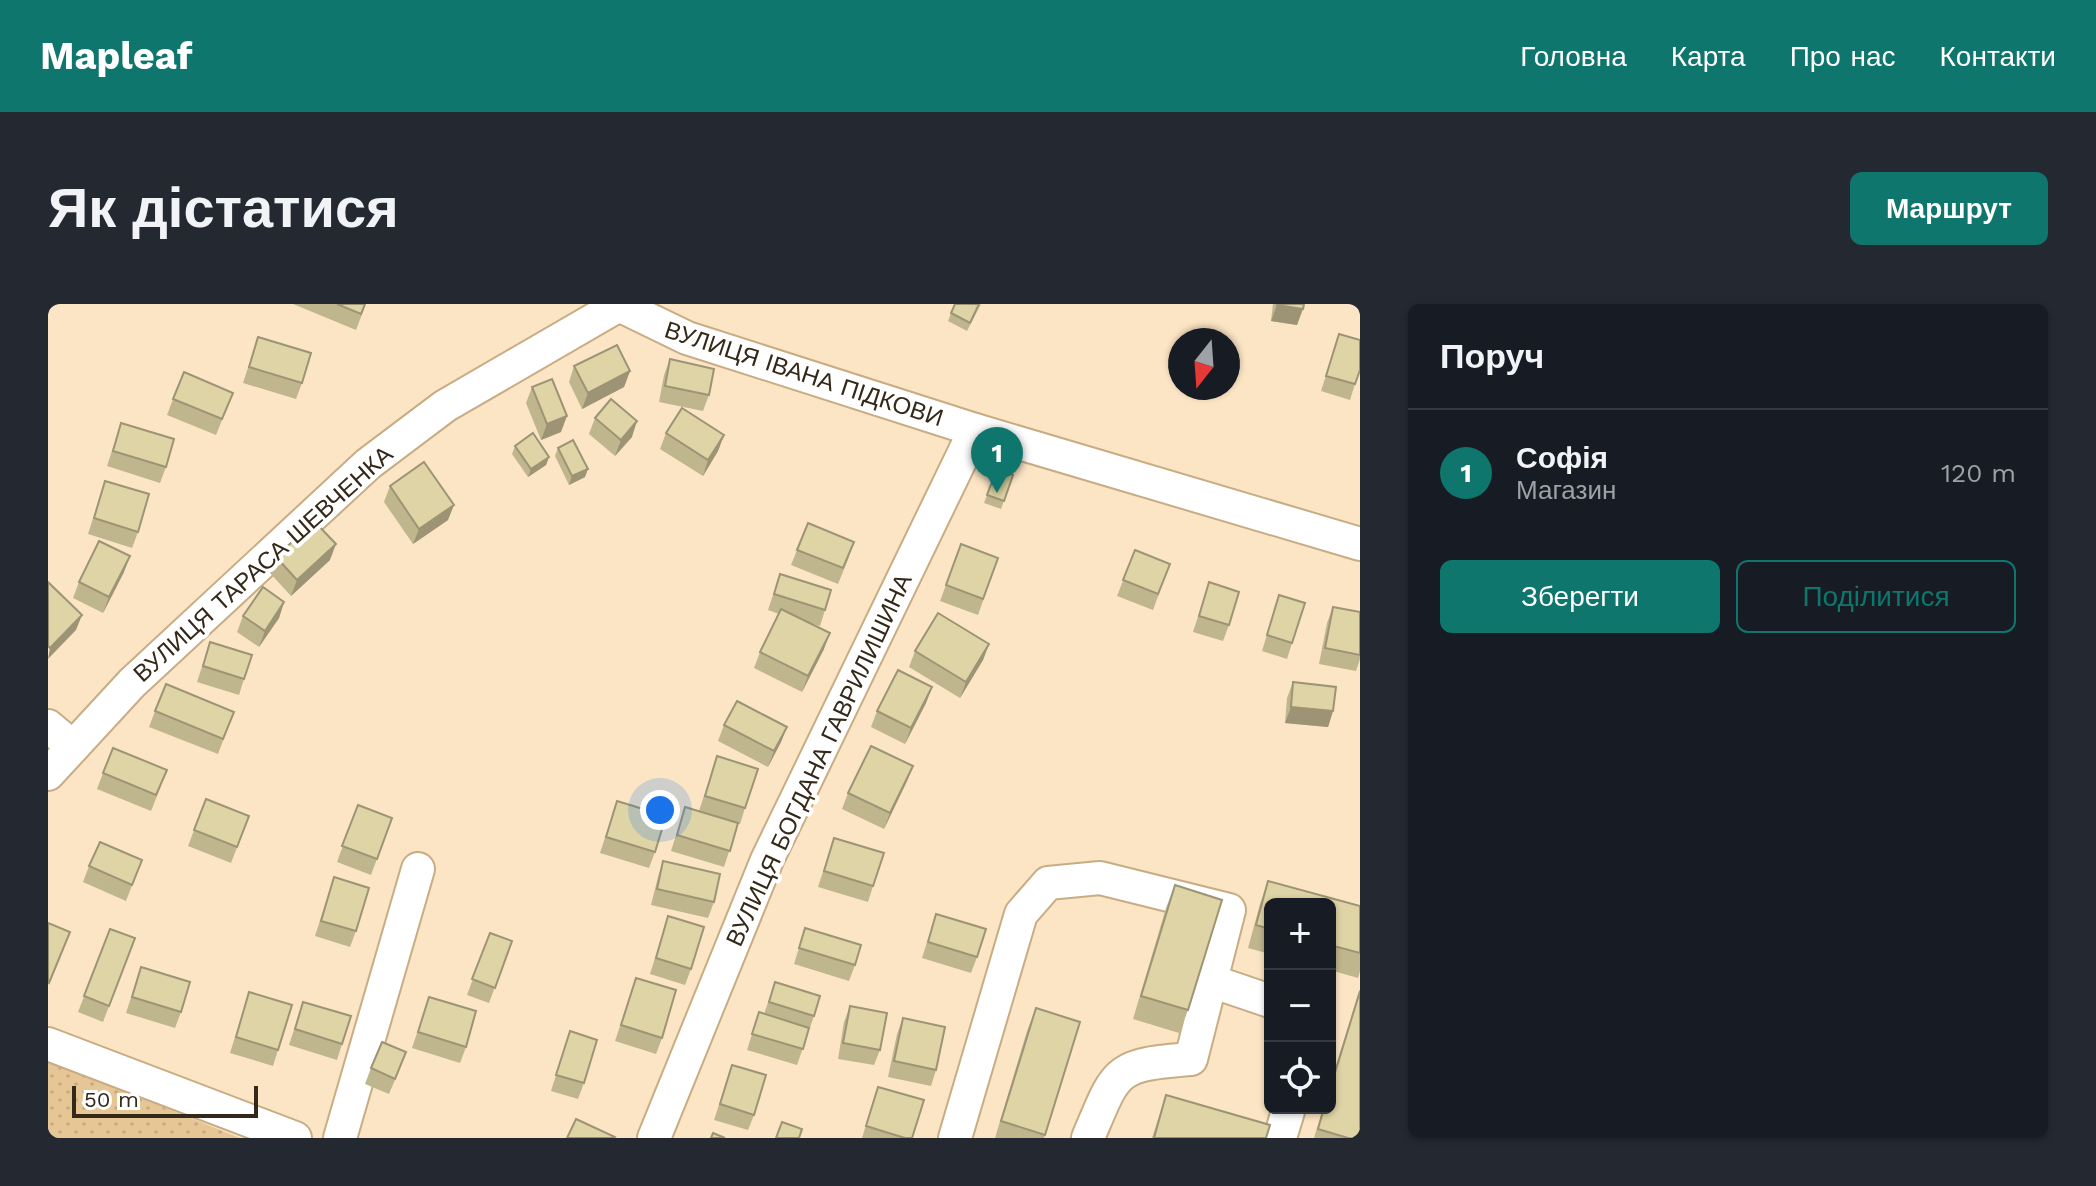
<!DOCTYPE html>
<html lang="uk">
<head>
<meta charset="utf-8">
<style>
	body { margin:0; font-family:"Work Sans",sans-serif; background:#242831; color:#f1f3f6 }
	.controls { position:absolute; right:24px; bottom:24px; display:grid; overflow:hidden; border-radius:12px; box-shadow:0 2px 6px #0004 }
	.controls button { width:72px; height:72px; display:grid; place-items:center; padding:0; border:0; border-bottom:2px solid #363941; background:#171b24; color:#f1f3f6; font:40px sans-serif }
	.compass { position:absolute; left:1120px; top:24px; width:72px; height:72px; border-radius:50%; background:#171b24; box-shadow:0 2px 6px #0004; rotate:197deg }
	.scale { position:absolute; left:24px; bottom:20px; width:186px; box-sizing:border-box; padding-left:8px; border:4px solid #342919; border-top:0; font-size:22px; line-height:28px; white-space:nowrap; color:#342919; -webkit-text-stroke:6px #fff; paint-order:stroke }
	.you { position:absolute; left:612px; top:506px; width:28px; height:28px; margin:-20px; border:6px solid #fff; border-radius:50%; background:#1a73e8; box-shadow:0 0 0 12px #1a73e833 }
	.badge { display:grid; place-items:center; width:52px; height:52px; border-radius:50%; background:#0f766e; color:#fff; font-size:26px; font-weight:700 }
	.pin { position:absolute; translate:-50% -66px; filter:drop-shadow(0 2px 4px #0008) }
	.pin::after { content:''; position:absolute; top:42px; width:28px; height:24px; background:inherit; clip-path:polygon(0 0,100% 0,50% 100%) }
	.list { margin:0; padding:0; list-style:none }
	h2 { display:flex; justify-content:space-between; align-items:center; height:104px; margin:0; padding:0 32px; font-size:34px }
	h2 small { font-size:26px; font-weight:400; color:#9ea1a6 }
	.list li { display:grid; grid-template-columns:52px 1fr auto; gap:24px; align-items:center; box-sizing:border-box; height:128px; padding:0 32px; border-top:2px solid #363941 }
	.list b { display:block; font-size:30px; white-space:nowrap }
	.list p { margin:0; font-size:26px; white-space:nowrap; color:#9ea1a6 }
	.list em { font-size:26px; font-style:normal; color:#9ea1a6 }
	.actions { display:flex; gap:16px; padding:24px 32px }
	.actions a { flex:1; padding:18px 0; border:2px solid #0f766e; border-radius:12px; text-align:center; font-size:28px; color:#0f766e }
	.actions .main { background:#0f766e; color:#fff }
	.icon { flex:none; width:44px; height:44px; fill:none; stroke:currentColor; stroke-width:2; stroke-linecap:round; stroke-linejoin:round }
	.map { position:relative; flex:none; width:1312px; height:834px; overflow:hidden; border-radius:12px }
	header { display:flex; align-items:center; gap:48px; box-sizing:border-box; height:112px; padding:0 40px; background:#0f766e; color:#fff }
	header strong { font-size:38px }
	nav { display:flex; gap:44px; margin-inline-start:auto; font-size:28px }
	.intro { display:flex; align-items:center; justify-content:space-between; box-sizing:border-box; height:192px; padding:0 48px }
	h1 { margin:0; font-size:56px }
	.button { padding:20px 36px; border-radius:12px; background:#0f766e; color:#fff; font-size:28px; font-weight:700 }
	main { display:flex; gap:48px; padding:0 48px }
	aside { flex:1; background:#171b24; border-radius:12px; box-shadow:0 2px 6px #0004 }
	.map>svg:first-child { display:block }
</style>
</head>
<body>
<header>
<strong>Mapleaf</strong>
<nav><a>Головна</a><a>Карта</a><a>Про нас</a><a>Контакти</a></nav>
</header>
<div class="intro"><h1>Як дістатися</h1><a class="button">Маршрут</a></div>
<main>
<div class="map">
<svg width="1312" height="834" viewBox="0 0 1312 834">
	<defs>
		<pattern id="park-dots" width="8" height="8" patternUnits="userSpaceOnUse" patternTransform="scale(2)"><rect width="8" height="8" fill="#e7c696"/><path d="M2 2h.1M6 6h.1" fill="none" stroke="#c7aa81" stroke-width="1.8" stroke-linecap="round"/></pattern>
	</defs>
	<rect width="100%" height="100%" fill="#fce5c4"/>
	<polygon fill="url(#park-dots)" points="0,756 192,834 0,834"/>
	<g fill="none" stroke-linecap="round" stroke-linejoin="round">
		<defs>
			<g id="minor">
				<polyline points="569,0 639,34 927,126 1312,240"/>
				<polyline points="0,422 25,443"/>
				<polyline points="0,470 84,379 320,160 397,102 573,0"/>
				<polyline points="1163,677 1222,697"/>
				<polyline points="0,740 247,834"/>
				<polyline points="292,834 370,565"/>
				<polyline points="606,834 719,556 927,126"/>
				<path d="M907,834l66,-224 27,-31 52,-5 129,32 -38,149c-77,6 -74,10 -103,79"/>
				<polyline points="1232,834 1241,804"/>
			</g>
		</defs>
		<use href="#minor" stroke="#c8ac84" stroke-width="36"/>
		<use href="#minor" stroke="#fff" stroke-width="32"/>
	</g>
	<g fill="#c0b68e">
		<polygon points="245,0 318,0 308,26"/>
		<polygon points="933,0 919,27 900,17 903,9"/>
		<polygon points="1225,0 1256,0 1249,21 1223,17"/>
		<polygon points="1291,30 1307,80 1302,96 1273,87"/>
		<polygon points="210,33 254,79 248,95 195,79"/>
		<polygon points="622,55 661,91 655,107 611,98 616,71"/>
		<polygon points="526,62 582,67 576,83 534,105 521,78"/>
		<polygon points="484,83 513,128 493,136 478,99"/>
		<polygon points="185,89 168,131 119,111 125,95"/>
		<polygon points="547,114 584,133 567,152 541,130"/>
		<polygon points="73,119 118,163 112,179 59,162"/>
		<polygon points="618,129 676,131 670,147 655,172 612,145"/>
		<polygon points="467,142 501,153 498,161 480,173 464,150"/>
		<polygon points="510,144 537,173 521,181 507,152"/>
		<polygon points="965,171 953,205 936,199 939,191"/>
		<polygon points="57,177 90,228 84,244 40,230"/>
		<polygon points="342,182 400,216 365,240 336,198"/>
		<polygon points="913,240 950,254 930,311 892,297"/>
		<polygon points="749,246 801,253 790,280 743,261"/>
		<polygon points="1087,246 1122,260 1105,306 1069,292"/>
		<polygon points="228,253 282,256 243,292 222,269"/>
		<polygon points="76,268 55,309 25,294 31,278"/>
		<polygon points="732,270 777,306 772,322 759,318 776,345 754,388 706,364 712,348 731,310 720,306"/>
		<polygon points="1161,278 1181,321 1175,337 1145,328"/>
		<polygon points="1231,291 1244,339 1239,355 1214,347"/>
		<polygon points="236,298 231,314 211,343 189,328 195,312"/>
		<polygon points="1285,303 1312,308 1312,355 1308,367 1271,360 1279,319"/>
		<polygon points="162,338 196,375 191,391 149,378"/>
		<polygon points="941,340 935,356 912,394 861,363 867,347"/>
		<polygon points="1245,378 1285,407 1280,423 1237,419 1239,394"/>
		<polygon points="884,383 878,399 857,440 823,423 829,407"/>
		<polygon points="107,407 186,408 170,450 101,423"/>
		<polygon points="676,421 739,423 733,438 720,463 670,437"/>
		<polygon points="669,452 697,504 692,520 690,520 676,563 623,547 637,503 651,507"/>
		<polygon points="865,462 859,477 836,525 794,505 800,489"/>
		<polygon points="55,469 113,482 103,507 49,485"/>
		<polygon points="158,495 201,512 183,559 140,542"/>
		<polygon points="569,497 607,548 601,564 552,549"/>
		<polygon points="310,501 344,514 323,571 289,558"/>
		<polygon points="786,534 825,582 820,598 770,583"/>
		<polygon points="94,556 78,597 35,578 41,562"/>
		<polygon points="615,557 666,598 660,614 603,601 610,573"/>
		<polygon points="286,573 308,627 302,643 267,632"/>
		<polygon points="1220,577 1312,602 1312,667 1310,674 1282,666 1282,600 1222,600 1222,650 1200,644 1212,600"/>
		<polygon points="1127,581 1140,706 1131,729 1085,715 1118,604"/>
		<polygon points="888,610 929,653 923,669 874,654"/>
		<polygon points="620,612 643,665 637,681 602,670"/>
		<polygon points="757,624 807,661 801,677 746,660"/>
		<polygon points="62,625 87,634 55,718 30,708"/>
		<polygon points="442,629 464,637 441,699 419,691"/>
		<polygon points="93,663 133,708 127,724 78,709"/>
		<polygon points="588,674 614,734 608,750 567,737"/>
		<polygon points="727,678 766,712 749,761 699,746 711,708 716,710"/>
		<polygon points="1312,685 1311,834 1266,834 1275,804 1282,804 1282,780"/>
		<polygon points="201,688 230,746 225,762 182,749"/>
		<polygon points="381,693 418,743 412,759 364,744"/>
		<polygon points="255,698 294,740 289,756 241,741"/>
		<polygon points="802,702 832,746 826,761 790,755 796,718"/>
		<polygon points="988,704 997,831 996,834 947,834 979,727"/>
		<polygon points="855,714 888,766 883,782 840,773 849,730"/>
		<polygon points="522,727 536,779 530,795 503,787"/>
		<polygon points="684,761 706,811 700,826 666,816"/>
		<polygon points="323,764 352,764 341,790 317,780"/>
		<polygon points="830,783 864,834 814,834"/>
		<polygon points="1118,791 1218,834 1104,834"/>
	</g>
	<g fill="#9c9474">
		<polygon points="1229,1 1255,5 1249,21 1223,17"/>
		<polygon points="582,67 576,83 534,105 540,89"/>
		<polygon points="519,112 513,128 493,136 499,120"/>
		<polygon points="589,117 584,133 567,152 573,136"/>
		<polygon points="676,131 670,147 655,172 660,156"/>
		<polygon points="501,153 498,161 480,173 483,165"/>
		<polygon points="540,165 537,173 521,181 524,172"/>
		<polygon points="406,201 400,216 365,240 371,225"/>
		<polygon points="288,240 282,256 243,292 249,276"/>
		<polygon points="82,252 76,268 55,309 61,293"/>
		<polygon points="236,298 231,314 211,343 217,327"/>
		<polygon points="34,311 28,326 0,355 2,344"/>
		<polygon points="782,329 776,345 754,388 760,372"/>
		<polygon points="941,340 935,356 912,394 918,378"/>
		<polygon points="884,383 878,399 857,440 863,424"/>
		<polygon points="1243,403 1285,407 1280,423 1237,419"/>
		<polygon points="739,423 733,438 720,463 726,447"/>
		<polygon points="865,462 859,477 836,525 842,509"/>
	</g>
	<g fill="#dfd4a5" stroke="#9c9474" stroke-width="2">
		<polygon points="289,0 317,0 313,10"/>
		<polygon points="907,0 931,0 922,19 903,9"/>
		<polygon points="1229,0 1256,0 1255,5 1229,1"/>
		<polygon points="1291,30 1312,36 1312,66 1307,80 1278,72"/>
		<polygon points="210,33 263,49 254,79 201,63"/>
		<polygon points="569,41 582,67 540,89 526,62"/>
		<polygon points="622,55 666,65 661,91 617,82"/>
		<polygon points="136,68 185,89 174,115 125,95"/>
		<polygon points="504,75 519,112 499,120 484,83"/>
		<polygon points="563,95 589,117 573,136 547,114"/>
		<polygon points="634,104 676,131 660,156 618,129"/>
		<polygon points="73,119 126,135 118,163 65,147"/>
		<polygon points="485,129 501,153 483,165 467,142"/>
		<polygon points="525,136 540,165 524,172 510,144"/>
		<polygon points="376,158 406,201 371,225 342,182"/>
		<polygon points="949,165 965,171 956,197 939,191"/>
		<polygon points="57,177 101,190 90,228 46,214"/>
		<polygon points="266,217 288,240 249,276 228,253"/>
		<polygon points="760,219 806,238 795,264 749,246"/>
		<polygon points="51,237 82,252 61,293 31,278"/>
		<polygon points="913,240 950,254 935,295 898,281"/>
		<polygon points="1087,246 1122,260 1110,290 1075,276"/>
		<polygon points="732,270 783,286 777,306 726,290"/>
		<polygon points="0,278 34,311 2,344 0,342"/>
		<polygon points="1161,278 1191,288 1181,321 1151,312"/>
		<polygon points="215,283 236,298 217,327 195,312"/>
		<polygon points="1231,291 1257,299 1244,339 1219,331"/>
		<polygon points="1285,303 1312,308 1312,351 1277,344"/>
		<polygon points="733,305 782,329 760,372 712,348"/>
		<polygon points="890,309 941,340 918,378 867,347"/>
		<polygon points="162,338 204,351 196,375 155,362"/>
		<polygon points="850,366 884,383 863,424 829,407"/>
		<polygon points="1245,378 1288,383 1285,407 1243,403"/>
		<polygon points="118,380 186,408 175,435 107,407"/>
		<polygon points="689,397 739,423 726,447 676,421"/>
		<polygon points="823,442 865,462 842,509 800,489"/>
		<polygon points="65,444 119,466 108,491 55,469"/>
		<polygon points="669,452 710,465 697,504 657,492"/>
		<polygon points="158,495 201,512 189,543 146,526"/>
		<polygon points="569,497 618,512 607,548 558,533"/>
		<polygon points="310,501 344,514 329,555 294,542"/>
		<polygon points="637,503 690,519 682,547 629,531"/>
		<polygon points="786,534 836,549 825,582 776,567"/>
		<polygon points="52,538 94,556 84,581 41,562"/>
		<polygon points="615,557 672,570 666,598 609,585"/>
		<polygon points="286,573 321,584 308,627 273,617"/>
		<polygon points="1220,577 1312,602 1312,649 1282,641 1282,600 1222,600 1222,625 1208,621"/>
		<polygon points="1127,581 1174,596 1140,706 1093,692"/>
		<polygon points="888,610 938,625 929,653 880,638"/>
		<polygon points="620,612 656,623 643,665 608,654"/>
		<polygon points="0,619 22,628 1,679 0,678"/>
		<polygon points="757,624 813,641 807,661 751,644"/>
		<polygon points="62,625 87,634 61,702 36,692"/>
		<polygon points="442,629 464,637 447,684 424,675"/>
		<polygon points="93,663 142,678 133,708 84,693"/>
		<polygon points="588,674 628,686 614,734 573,721"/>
		<polygon points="727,678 772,692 766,712 721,698"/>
		<polygon points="1312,687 1312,831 1311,834 1300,834 1270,825 1276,804 1282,804 1282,785"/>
		<polygon points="201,688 244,701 230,746 188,733"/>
		<polygon points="381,693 428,707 418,743 370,728"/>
		<polygon points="255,698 303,712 294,740 247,725"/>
		<polygon points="802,702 839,709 832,746 795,739"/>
		<polygon points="988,704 1032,718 997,831 953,817"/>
		<polygon points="711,708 761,724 755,745 704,730"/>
		<polygon points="855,714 897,723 888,766 846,757"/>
		<polygon points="522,727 549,736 536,779 508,771"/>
		<polygon points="334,738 358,748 347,775 323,764"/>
		<polygon points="684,761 718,771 706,811 672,800"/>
		<polygon points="830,783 876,796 864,834 857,834 818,822"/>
		<polygon points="1118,791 1222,821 1218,834 1106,834"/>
		<polygon points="528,815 567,833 566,834 519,834"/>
		<polygon points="734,818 754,825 751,834 728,834"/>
		<polygon points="665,829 677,834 663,834"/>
	</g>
	<g text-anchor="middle" stroke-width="8" stroke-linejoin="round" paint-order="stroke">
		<g font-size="24" fill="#342919" stroke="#fff">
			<text transform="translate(756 70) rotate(18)" y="8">ВУЛИЦЯ ІВАНА ПІДКОВИ</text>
			<text transform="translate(215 260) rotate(-42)" y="8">ВУЛИЦЯ ТАРАСА ШЕВЧЕНКА</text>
			<text transform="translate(771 456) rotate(-65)" y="8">ВУЛИЦЯ БОГДАНА ГАВРИЛИШИНА</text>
		</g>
	</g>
</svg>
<div class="controls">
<button>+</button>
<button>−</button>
<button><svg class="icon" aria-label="locate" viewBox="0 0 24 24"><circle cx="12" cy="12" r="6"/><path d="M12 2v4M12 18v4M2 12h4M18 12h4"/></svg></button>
</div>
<svg class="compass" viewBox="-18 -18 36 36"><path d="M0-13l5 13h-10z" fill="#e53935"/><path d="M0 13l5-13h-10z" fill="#9ea1a6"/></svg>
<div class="scale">50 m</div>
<div class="you"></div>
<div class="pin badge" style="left:949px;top:189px">1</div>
</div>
<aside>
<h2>Поруч<small></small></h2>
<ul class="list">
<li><span class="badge">1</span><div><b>Софія</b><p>Магазин</p></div><em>120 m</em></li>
</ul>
<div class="actions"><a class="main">Зберегти</a><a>Поділитися</a></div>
</aside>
</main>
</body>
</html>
